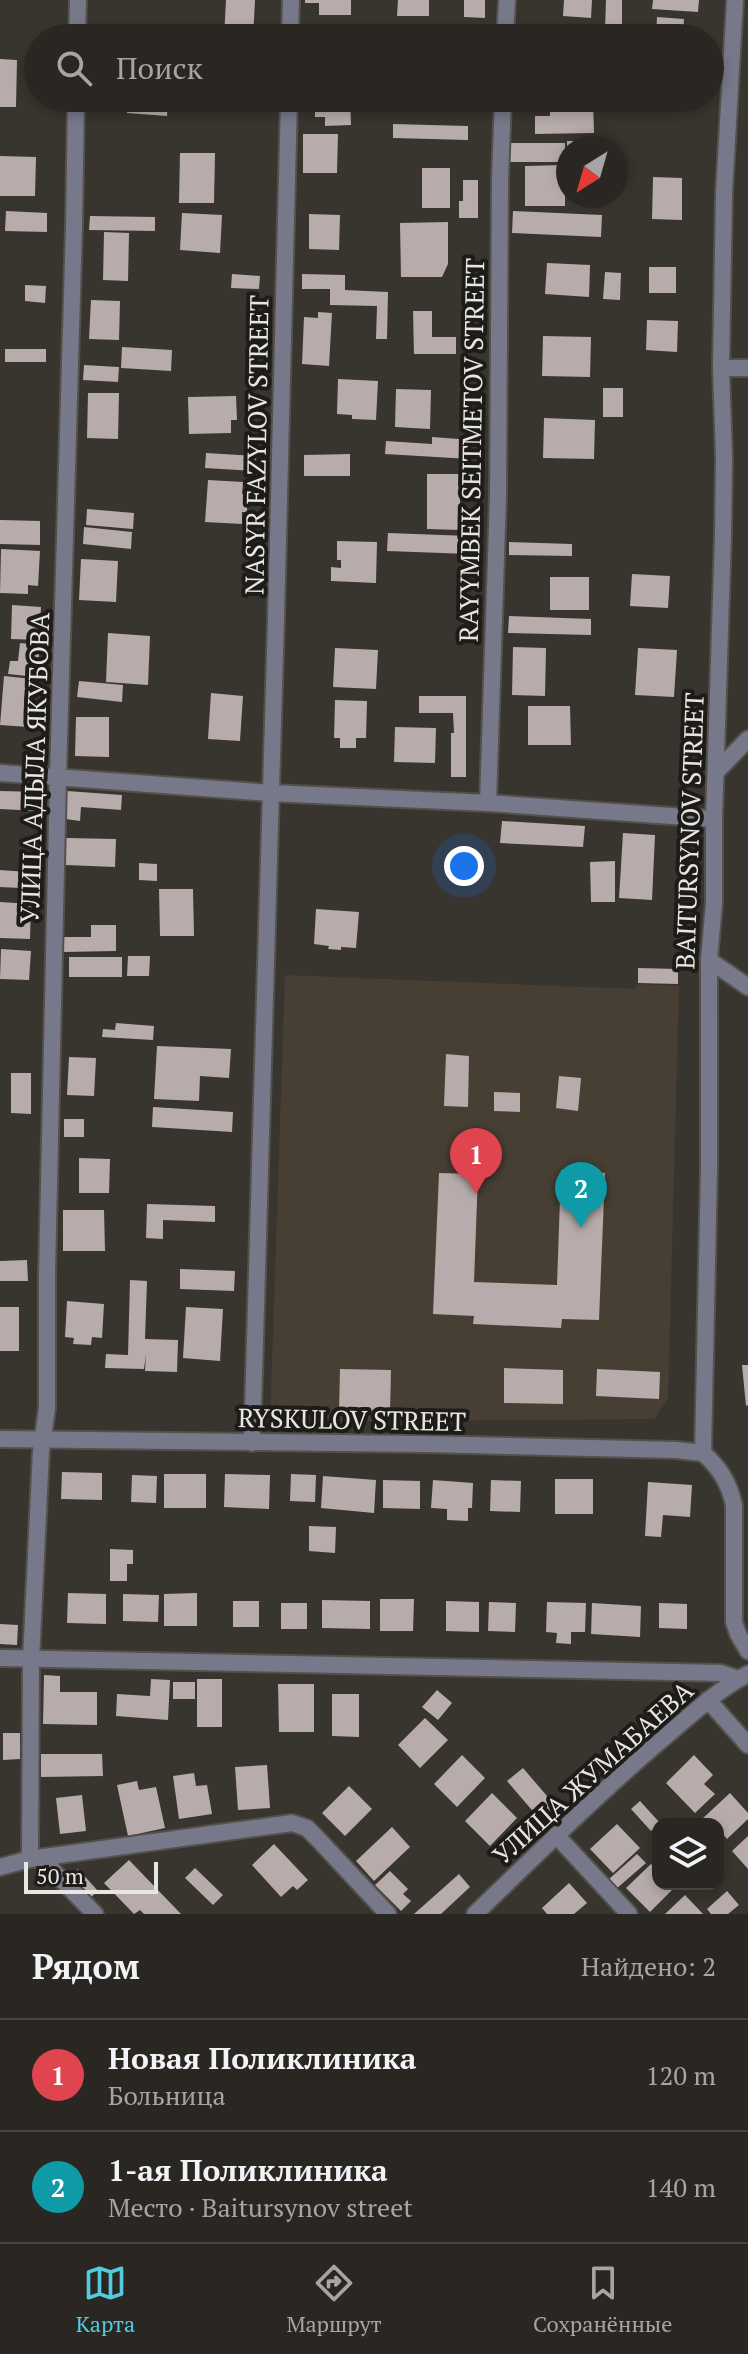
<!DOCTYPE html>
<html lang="ru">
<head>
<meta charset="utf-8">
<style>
	body { margin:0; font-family:"PT Serif",serif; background:#36332f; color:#f1f3f6 }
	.controls { position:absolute; right:24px; bottom:24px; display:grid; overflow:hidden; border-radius:16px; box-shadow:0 4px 12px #0003 }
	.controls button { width:72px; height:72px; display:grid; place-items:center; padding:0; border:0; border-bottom:2px solid #464440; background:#2a2722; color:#f1f3f6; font:40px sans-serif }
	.compass { position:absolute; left:556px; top:136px; width:72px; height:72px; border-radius:50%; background:#2a2722; box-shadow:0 4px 12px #0003; rotate:217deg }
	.scale { position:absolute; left:24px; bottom:20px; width:134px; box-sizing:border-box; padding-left:8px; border:4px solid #e8e6e2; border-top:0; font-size:22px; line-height:28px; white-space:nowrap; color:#e8e6e2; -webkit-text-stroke:6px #1e1c19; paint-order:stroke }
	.you { position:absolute; left:464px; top:866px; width:28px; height:28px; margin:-20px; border:6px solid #fff; border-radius:50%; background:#1a73e8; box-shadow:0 0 0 12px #1a73e833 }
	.badge { display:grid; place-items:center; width:52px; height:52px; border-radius:50%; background:#55cadf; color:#fff; font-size:26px; font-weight:700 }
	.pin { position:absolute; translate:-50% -66px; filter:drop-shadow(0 2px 4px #0008) }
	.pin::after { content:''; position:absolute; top:42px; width:28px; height:24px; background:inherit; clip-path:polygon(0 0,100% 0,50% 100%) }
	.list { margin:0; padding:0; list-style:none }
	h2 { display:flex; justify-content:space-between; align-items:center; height:104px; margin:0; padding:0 32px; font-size:34px }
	h2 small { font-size:26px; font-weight:400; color:#a5a5a5 }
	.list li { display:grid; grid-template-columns:52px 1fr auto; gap:24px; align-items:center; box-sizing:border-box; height:112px; padding:0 32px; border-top:2px solid #464440 }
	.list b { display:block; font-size:30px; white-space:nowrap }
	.list p { margin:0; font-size:26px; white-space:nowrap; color:#a5a5a5 }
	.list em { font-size:26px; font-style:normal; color:#a5a5a5 }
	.icon { flex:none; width:44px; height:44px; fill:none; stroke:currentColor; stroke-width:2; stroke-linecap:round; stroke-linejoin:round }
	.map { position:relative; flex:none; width:748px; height:1914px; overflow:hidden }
	.search { position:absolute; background:#2a2722; box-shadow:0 4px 12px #0003; left:24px; right:24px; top:24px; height:88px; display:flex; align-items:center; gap:20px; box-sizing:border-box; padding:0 28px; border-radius:44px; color:#a5a5a5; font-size:30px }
	.sheet { height:328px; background:#2a2722 }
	nav { display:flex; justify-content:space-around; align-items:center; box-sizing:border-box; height:112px; border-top:2px solid #464440; background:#2a2722; font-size:22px; color:#a5a5a5 }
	nav a { display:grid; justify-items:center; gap:4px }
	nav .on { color:#55cadf }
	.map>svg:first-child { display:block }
</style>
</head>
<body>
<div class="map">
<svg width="748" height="1914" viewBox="0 0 748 1914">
	<rect width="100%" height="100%" fill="#38342e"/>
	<polygon fill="#473f34" points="285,975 636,989 637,984 679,986 668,1399 654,1419 270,1422"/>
	<g fill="#b7acab">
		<polygon points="226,0 255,0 253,38 224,38"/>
		<polygon points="305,0 351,0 351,15 319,15 319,3 305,3"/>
		<polygon points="398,0 429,0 429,16 397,16"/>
		<polygon points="464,0 485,0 485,18 464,17"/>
		<polygon points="564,0 592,0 591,18 563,16"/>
		<polygon points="606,0 622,0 622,30 605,30"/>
		<polygon points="653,0 699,0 698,12 652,9"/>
		<polygon points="657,17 684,19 683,38 656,38"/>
		<polygon points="305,32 394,34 394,38 305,38"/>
		<polygon points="0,59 17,60 16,107 0,107"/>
		<polygon points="128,98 168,98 167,116 127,113"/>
		<polygon points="321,98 350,98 351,125 325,126 325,117 315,117 315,99"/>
		<polygon points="399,98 426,98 425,107 398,104"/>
		<polygon points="653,98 681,98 680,111 652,110"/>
		<polygon points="593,101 594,133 535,134 535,116 550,116 550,102"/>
		<polygon points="393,124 468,126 468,140 393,138"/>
		<polygon points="303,134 338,134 337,173 303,173"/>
		<rect x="567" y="141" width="33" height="7"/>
		<rect x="510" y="143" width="55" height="19"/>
		<polygon points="180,153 215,153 214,203 179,203"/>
		<polygon points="0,156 36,157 35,196 0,196"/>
		<polygon points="565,165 565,206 525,206 525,166"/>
		<rect x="422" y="168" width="28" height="40"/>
		<polygon points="653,177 682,178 682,220 652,219"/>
		<polygon points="463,180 478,180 478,218 459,218 459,201 463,201"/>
		<polygon points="6,211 47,213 47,232 5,231"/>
		<polygon points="513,211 602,215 601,237 512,233"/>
		<polygon points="182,213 222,215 220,253 180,250"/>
		<polygon points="309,214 340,215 339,250 309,249"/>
		<polygon points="90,216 155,217 155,231 89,230"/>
		<polygon points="448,222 448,264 442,277 401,277 400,223"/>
		<polygon points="104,232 129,233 128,281 103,280"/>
		<polygon points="547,263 590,265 589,297 545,294"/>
		<rect x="649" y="267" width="27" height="26"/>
		<polygon points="605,272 621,273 620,300 603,299"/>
		<polygon points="232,274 260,276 259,289 231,288"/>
		<polygon points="302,274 345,275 345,290 388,292 387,339 376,339 377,306 330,305 330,289 302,289"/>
		<polygon points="25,285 46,286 45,303 25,301"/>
		<polygon points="91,300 120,301 119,340 89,339"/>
		<polygon points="413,311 432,311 432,337 456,337 456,354 414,354"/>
		<polygon points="318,312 332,313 329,366 302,364 304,317 318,318"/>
		<polygon points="647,320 678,321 677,352 646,350"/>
		<polygon points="543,336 591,337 590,377 542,376"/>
		<polygon points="122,347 172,350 171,371 121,368"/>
		<rect x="5" y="349" width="41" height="13"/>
		<polygon points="84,365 119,367 118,382 83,380"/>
		<polygon points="338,379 378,381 376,420 352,419 352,415 337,414"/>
		<rect x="603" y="388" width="20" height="29"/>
		<polygon points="396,389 431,390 430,429 395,427"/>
		<polygon points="88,393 119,393 118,439 87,438"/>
		<polygon points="236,396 237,420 231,420 231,433 189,434 188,397"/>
		<polygon points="544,418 595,420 594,459 543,458"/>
		<polygon points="432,437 472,440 470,459 385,454 386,441 432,444"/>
		<polygon points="206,453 256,456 255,471 205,468"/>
		<polygon points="350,454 350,476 304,476 304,455"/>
		<polygon points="427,474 460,474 460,530 427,529"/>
		<polygon points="208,480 243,482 242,494 248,494 247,512 242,512 242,524 205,522"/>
		<polygon points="87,509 134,513 133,529 86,525"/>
		<polygon points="0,520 40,521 40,545 0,544"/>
		<polygon points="84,527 132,532 131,549 83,544"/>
		<polygon points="388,533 469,536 469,554 387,551"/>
		<polygon points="337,541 377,542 376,583 331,581 331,567 341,568 341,560 337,560"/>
		<polygon points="509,542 572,544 572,556 509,555"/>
		<polygon points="1,549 40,551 38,586 28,585 28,594 0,593"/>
		<polygon points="81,559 118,561 116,602 79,600"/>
		<polygon points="632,574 670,576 668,608 630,606"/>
		<rect x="550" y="577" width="39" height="33"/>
		<polygon points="12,605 41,607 39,640 11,639"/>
		<polygon points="509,616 591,619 591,635 508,633"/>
		<polygon points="108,633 150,636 148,685 106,682"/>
		<polygon points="20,643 40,645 37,677 8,674 10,661 18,661"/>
		<polygon points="513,647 546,648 545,696 512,695"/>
		<polygon points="335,648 378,650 376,689 333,687"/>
		<polygon points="638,648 677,650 674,697 635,695"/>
		<polygon points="4,676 32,679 28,727 0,725"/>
		<polygon points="79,681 123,685 122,702 77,697"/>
		<polygon points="211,693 243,696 240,741 208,739"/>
		<polygon points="419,696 466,696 466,777 451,777 451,733 454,733 453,713 419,713"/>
		<polygon points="335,700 367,701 366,738 356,738 356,748 340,748 340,738 334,738"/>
		<polygon points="528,706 570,706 571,745 528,745"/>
		<polygon points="76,717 109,717 109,757 75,756"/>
		<polygon points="395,727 436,728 435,763 394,762"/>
		<polygon points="0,791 39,792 38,811 0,809"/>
		<polygon points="67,791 122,795 121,810 81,807 80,821 65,819"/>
		<polygon points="502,821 585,826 583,847 500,843"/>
		<polygon points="623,833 655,835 652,900 619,898"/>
		<polygon points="66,838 116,839 115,867 65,865"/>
		<polygon points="615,861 615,902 591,902 590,862"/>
		<polygon points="139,863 157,864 157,881 139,880"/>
		<polygon points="0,870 41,873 40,889 0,887"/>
		<polygon points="159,889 193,889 194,936 160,936"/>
		<polygon points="0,902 31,904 30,939 0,938"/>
		<polygon points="316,909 359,912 356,948 341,947 341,950 328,949 329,946 314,944"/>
		<polygon points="91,925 116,925 116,951 64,952 64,937 91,937"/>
		<polygon points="1,949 31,951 29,980 0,979"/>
		<polygon points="128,956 150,956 149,976 127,976"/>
		<rect x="69" y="957" width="53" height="20"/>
		<polygon points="638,968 678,969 678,984 638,983"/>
		<polygon points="116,1023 154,1026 153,1040 102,1037 103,1029 115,1030"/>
		<polygon points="157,1046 231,1049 229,1078 200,1076 199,1101 154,1099"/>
		<polygon points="446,1054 469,1056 468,1107 444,1106"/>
		<polygon points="69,1057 96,1058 94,1096 67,1095"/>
		<polygon points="11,1073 31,1073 31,1114 11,1113"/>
		<polygon points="559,1076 581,1078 578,1111 556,1108"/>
		<polygon points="494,1092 520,1093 520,1112 494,1111"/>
		<polygon points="153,1107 233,1112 232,1132 152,1127"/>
		<rect x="64" y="1119" width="20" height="18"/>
		<polygon points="79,1158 110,1159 109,1193 79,1193"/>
		<polygon points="561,1170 605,1173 599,1320 562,1319 561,1328 473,1324 474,1316 433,1314 439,1173 478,1174 474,1282 557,1285"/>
		<polygon points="147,1204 215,1206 215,1222 163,1220 163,1239 146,1238"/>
		<polygon points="63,1210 104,1210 105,1251 63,1251"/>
		<polygon points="27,1260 28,1281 0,1281 0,1261"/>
		<polygon points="180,1269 235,1271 234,1291 180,1289"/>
		<polygon points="130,1280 147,1281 145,1339 178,1340 177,1372 145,1371 146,1355 144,1369 105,1368 106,1354 128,1355"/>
		<polygon points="67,1301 104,1304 102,1338 92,1337 91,1345 73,1344 74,1338 65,1337"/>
		<rect x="0" y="1307" width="19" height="44"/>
		<polygon points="186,1307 223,1309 220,1361 183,1358"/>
		<polygon points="742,1365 748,1365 748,1405 746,1406"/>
		<polygon points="504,1368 563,1370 563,1404 504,1403"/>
		<polygon points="340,1369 391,1370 390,1414 339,1413"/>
		<polygon points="597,1369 660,1372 659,1399 596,1396"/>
		<polygon points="62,1472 102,1473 102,1500 61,1499"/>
		<rect x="164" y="1474" width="42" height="34"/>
		<polygon points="225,1474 270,1475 269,1509 224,1507"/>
		<polygon points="291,1474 316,1475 315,1502 290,1501"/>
		<polygon points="132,1475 157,1476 156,1503 131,1502"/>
		<polygon points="323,1476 376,1480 374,1513 321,1508"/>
		<rect x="555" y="1479" width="38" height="35"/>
		<polygon points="383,1480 420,1481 420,1509 383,1508"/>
		<polygon points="433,1480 473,1483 472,1508 468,1508 468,1521 447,1520 447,1509 431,1508"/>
		<polygon points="491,1480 521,1481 520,1512 490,1511"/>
		<polygon points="648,1482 692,1485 690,1517 663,1515 661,1537 645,1536"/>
		<polygon points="309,1526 336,1527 335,1553 309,1551"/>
		<polygon points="110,1549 133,1550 133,1564 127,1564 127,1581 110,1581"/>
		<polygon points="68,1593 106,1594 106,1624 67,1623"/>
		<polygon points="197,1593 197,1626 164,1626 164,1594"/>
		<polygon points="123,1594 159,1595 158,1622 123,1621"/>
		<polygon points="380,1599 414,1599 413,1631 380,1631"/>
		<polygon points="322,1600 370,1601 370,1629 322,1628"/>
		<rect x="233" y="1601" width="26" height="26"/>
		<polygon points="446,1601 479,1602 479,1632 446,1631"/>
		<polygon points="489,1602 516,1603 515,1632 488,1631"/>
		<polygon points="547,1602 586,1603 585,1632 571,1632 571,1644 556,1643 557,1633 546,1632"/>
		<rect x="281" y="1603" width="26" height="26"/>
		<polygon points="592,1603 641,1606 640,1637 591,1634"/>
		<polygon points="659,1603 687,1604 687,1629 659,1628"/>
		<polygon points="0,1624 18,1625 17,1645 0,1644"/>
		<polygon points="44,1675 60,1676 60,1692 97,1692 97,1725 43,1724"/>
		<polygon points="151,1679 170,1680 168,1720 116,1716 117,1694 150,1696"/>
		<rect x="197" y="1679" width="25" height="48"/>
		<rect x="173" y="1682" width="22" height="17"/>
		<polygon points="278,1684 314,1684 314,1732 279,1732"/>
		<polygon points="437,1690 452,1703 438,1720 422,1707"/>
		<polygon points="332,1694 359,1694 359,1737 332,1736"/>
		<polygon points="425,1718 448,1740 420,1768 398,1745"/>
		<polygon points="3,1733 20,1733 20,1759 3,1760"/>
		<polygon points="41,1754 102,1754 103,1776 41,1777"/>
		<polygon points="462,1755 485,1778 457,1807 434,1784"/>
		<polygon points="694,1755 713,1775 704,1784 715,1794 695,1813 666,1783"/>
		<polygon points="267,1765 270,1808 238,1810 235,1767"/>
		<polygon points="523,1768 559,1810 543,1823 507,1781"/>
		<polygon points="194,1773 196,1786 207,1785 212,1814 179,1819 173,1776"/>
		<polygon points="137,1781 139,1790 156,1787 165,1828 128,1836 117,1785"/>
		<polygon points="349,1786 372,1809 345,1836 322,1813"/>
		<polygon points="492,1793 517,1818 490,1846 465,1821"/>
		<polygon points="730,1793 748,1813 748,1819 727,1839 722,1833 718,1836 718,1824 704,1824 701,1820"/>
		<polygon points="82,1795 86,1831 60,1834 56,1798"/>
		<polygon points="640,1801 660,1823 651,1831 631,1809"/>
		<polygon points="617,1824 640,1848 613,1873 590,1849"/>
		<polygon points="392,1827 410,1847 374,1881 356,1861"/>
		<polygon points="748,1836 748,1869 732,1851"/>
		<polygon points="274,1844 308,1880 297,1890 293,1886 281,1897 252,1865"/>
		<polygon points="637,1854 646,1863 616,1889 608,1880"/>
		<polygon points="129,1860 181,1914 144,1914 140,1910 134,1914 104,1883"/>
		<polygon points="651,1864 658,1871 658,1884 671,1884 674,1888 650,1912 626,1888"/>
		<polygon points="195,1868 223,1895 213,1905 185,1878"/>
		<polygon points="78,1869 98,1891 90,1898 70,1877"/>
		<polygon points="390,1871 408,1889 403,1894 411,1901 401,1911 375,1885"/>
		<polygon points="459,1874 470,1887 441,1914 414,1914"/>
		<polygon points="569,1883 587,1903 574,1914 547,1914 542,1908"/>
		<polygon points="727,1891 739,1905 728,1914 711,1914 707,1909"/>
		<polygon points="685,1895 703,1914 665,1914"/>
	</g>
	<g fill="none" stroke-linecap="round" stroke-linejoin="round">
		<defs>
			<g id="street">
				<polyline points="77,38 78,0"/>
				<polyline points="290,38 291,0"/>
				<polyline points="505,38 507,0"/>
				<polyline points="721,368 748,368"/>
				<polyline points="716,772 748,739"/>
				<polyline points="0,773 271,793 488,803 714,819"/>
				<polyline points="488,803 498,496 500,179 503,98"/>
				<polyline points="709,960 748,987"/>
				<polyline points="0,1439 426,1444 676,1450 703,1453"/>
				<polyline points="252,1443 276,618 289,98"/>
				<polyline points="703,1453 709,1168 709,960 714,903 714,819 723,535 724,457 721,368 724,193 735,0"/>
				<path d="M703,1453c17,15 26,30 31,52v117l4,12 10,17"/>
				<polyline points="0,1658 721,1673 738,1679"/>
				<polyline points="708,1700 748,1745"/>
				<polyline points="556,1835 629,1914"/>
				<polyline points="30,1859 31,1660 41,1451 47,1408 47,1274 58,776 74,227 76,98"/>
				<polyline points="44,1859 55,1873 95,1914"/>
				<polyline points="0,1867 30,1859 292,1823 307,1828 317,1838 388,1914"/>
				<path d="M475,1914c61,-59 121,-118 185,-173 28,-23 55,-50 88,-67"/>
			</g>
		</defs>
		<use href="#street" stroke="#54504b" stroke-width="20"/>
		<use href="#street" stroke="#77788a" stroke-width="16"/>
	</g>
	<g text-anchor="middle" stroke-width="8" stroke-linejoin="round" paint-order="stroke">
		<g font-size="26" fill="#e8e6e2" stroke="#1e1c19">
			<text transform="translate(257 445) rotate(-89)" y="9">NASYR FAZYLOV STREET</text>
			<text transform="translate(472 450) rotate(-89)" y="9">RAYYMBEK SEITMETOV STREET</text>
			<text transform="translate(35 768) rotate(-88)" y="9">УЛИЦА АДЫЛА ЯКУБОВА</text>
			<text transform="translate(690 831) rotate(-88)" y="9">BAITURSYNOV STREET</text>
			<text transform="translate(352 1420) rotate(1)" y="9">RYSKULOV STREET</text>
			<text transform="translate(593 1773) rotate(-42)" y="9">УЛИЦА ЖУМАБАЕВА</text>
		</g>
	</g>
</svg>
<div class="controls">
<button><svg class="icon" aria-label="layers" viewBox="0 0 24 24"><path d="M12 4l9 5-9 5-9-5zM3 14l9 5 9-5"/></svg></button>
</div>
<svg class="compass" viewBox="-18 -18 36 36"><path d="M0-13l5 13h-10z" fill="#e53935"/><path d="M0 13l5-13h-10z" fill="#a5a5a5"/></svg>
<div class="scale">50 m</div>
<div class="you"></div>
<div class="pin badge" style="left:476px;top:1194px;background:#e0444e">1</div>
<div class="pin badge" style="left:581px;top:1228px;background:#0f9aa8">2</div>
<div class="search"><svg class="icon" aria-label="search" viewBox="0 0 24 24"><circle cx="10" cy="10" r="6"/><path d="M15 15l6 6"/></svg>Поиск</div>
</div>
<section class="sheet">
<h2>Рядом<small>Найдено: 2</small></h2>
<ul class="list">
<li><span class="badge" style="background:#e0444e">1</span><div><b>Новая Поликлиника</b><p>Больница</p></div><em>120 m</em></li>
<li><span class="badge" style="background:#0f9aa8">2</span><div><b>1-ая Поликлиника</b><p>Место · Baitursynov street</p></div><em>140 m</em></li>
</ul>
</section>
<nav>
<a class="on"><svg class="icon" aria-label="map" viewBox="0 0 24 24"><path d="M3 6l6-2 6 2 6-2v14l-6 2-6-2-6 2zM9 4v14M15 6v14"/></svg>Карта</a>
<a><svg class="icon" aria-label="directions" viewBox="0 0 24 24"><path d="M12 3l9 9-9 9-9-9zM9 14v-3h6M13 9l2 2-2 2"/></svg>Маршрут</a>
<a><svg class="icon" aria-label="saved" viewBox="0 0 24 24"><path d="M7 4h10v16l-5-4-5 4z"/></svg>Сохранённые</a>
</nav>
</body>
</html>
